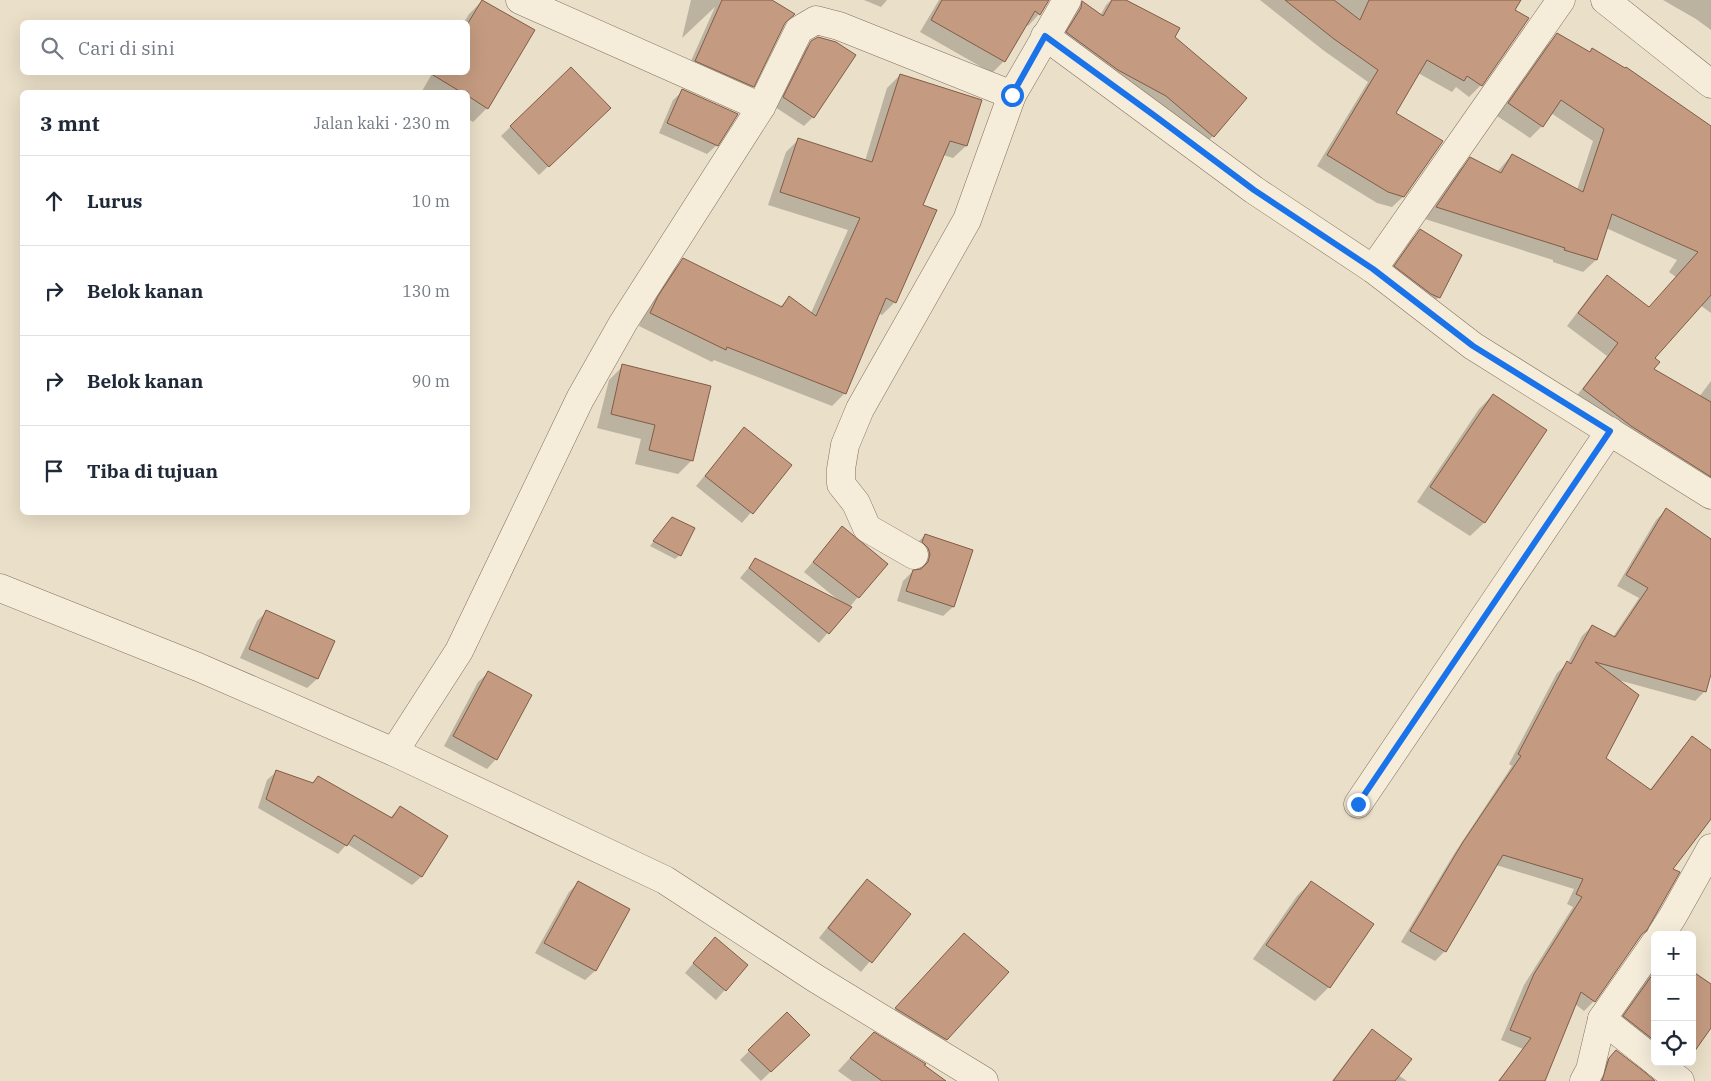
<!DOCTYPE html>
<html lang="id">
<head>
<meta charset="utf-8">
<style>
	body { margin:0; font-family:"IBM Plex Serif",serif; background:#f2f2f3; color:#1f2937 }
	.controls { position:absolute; right:15px; bottom:15px; display:grid; overflow:hidden; border-radius:8px; box-shadow:0 5px 20px #0002 }
	.controls button { width:45px; height:45px; display:grid; place-items:center; padding:0; border:0; border-bottom:1px solid #e0e1e3; background:#fff; color:#1f2937; font:25px sans-serif }
	.stop { position:absolute; width:15px; height:15px; margin:-11px; border:4px solid #1a73e8; border-radius:50%; background:#fff }
	.stop.end { background:#1a73e8; border-color:#fff; box-shadow:0 1px 5px #0008 }
	.list { margin:0; padding:0; list-style:none }
	h2 { display:flex; justify-content:space-between; align-items:center; height:65px; margin:0; padding:0 20px; font-size:21px }
	h2 small { font-size:16px; font-weight:400; color:#747a83 }
	.list li { display:grid; grid-template-columns:32px 1fr auto; gap:15px; align-items:center; box-sizing:border-box; height:90px; padding:0 20px; border-top:1px solid #e0e1e3 }
	.list b { display:block; font-size:19px; white-space:nowrap }
	.list em { font-size:16px; font-style:normal; color:#747a83 }
	.icon { flex:none; width:28px; height:28px; fill:none; stroke:currentColor; stroke-width:2; stroke-linecap:round; stroke-linejoin:round }
	.map { position:relative; flex:none; width:1711px; height:1081px; overflow:hidden }
	.search { position:absolute; background:#fff; box-shadow:0 5px 20px #0002; left:20px; top:20px; width:450px; height:55px; display:flex; align-items:center; gap:12px; box-sizing:border-box; padding:0 18px; border-radius:8px; color:#747a83; font-size:19px }
	.panel { position:absolute; background:#fff; box-shadow:0 5px 20px #0002; left:20px; top:90px; width:450px; height:425px; border-radius:8px }
	.map>svg:first-child { display:block }
</style>
</head>
<body>
<div class="map">
<svg width="1711" height="1081" viewBox="0 0 1711 1081">
	<rect width="100%" height="100%" fill="#eadfc8"/>
	<g fill="#0003">
		<polygon points="483,0 487,108 473,122 468,119 468,92 425,92 422,91 433,72 468,72 468,22 464,22 469,14"/>
		<polygon points="691,0 770,0 783,24 753,86 743,95 687,70 715,7 682,38"/>
		<polygon points="864,0 887,0 881,7"/>
		<polygon points="939,0 1048,0 1039,14 1028,26 1026,24 1004,61 992,73 920,32"/>
		<polygon points="1111,0 1123,0 1174,37 1213,136 1204,145 1058,42 1074,11 1083,3 1100,16 1106,5"/>
		<polygon points="1260,0 1519,0 1513,11 1527,19 1481,85 1469,97 1456,87 1452,92 1418,73 1394,114 1404,196 1392,207 1377,203 1317,166 1368,82 1323,50"/>
		<polygon points="1663,0 1711,0 1711,30 1696,19"/>
		<polygon points="1557,35 1589,53 1592,50 1711,133 1711,313 1700,305 1653,358 1652,369 1699,397 1711,381 1711,498 1572,402 1607,356 1567,326 1595,289 1607,277 1649,308 1676,277 1669,272 1677,260 1606,228 1596,260 1583,272 1553,262 1553,260 1425,219 1458,171 1471,159 1497,172 1512,155 1577,190 1593,141 1551,113 1542,126 1530,138 1497,116 1545,47"/>
		<polygon points="812,42 813,117 804,126 775,107 802,52"/>
		<polygon points="571,68 609,108 539,175 501,136"/>
		<polygon points="900,75 966,146 953,158 943,155 922,205 895,302 882,315 878,313 845,393 832,406 714,360 712,362 639,326 646,311 671,272 683,260 780,307 789,298 811,313 848,230 768,205 786,152 798,140 865,161 887,88"/>
		<polygon points="683,91 717,145 707,154 659,133 673,100"/>
		<polygon points="1420,231 1460,255 1439,297 1429,307 1386,276 1411,240"/>
		<polygon points="623,366 692,460 678,474 635,464 641,439 597,428 609,380"/>
		<polygon points="1493,395 1546,430 1484,523 1470,536 1417,502 1479,409"/>
		<polygon points="744,429 790,466 742,523 696,486"/>
		<polygon points="1666,510 1711,540 1711,669 1705,691 1695,701 1618,680 1604,758 1649,791 1683,747 1692,737 1711,751 1711,817 1671,869 1640,935 1594,1001 1584,1011 1575,1004 1544,1081 1498,1081 1523,1049 1501,1040 1524,985 1573,907 1567,904 1574,889 1496,865 1445,951 1435,961 1401,942 1454,854 1512,766 1509,764 1557,673 1568,663 1582,636 1592,626 1613,637 1639,598 1617,586 1656,520"/>
		<polygon points="668,523 680,555 675,559 650,546"/>
		<polygon points="842,528 886,564 819,643 740,578 755,560 843,604 804,572"/>
		<polygon points="925,535 971,551 953,607 943,616 897,601 903,581 913,571 919,570 921,565 915,545"/>
		<polygon points="266,612 333,641 317,679 307,688 240,658 257,621"/>
		<polygon points="488,673 496,759 487,769 444,746 478,682"/>
		<polygon points="276,772 311,784 318,777 390,818 400,807 447,836 421,877 412,885 347,844 338,854 258,808 267,780"/>
		<polygon points="867,881 909,914 861,972 819,938 857,890"/>
		<polygon points="1311,882 1329,987 1315,1001 1253,959 1297,896"/>
		<polygon points="578,883 628,910 595,971 585,980 535,953 569,892"/>
		<polygon points="955,944 946,1039 936,1049 887,1018"/>
		<polygon points="706,948 746,966 716,1000 685,973"/>
		<polygon points="1655,967 1655,1062 1686,1062 1670,1078 1610,1030"/>
		<polygon points="787,1013 808,1035 761,1081 740,1060"/>
		<polygon points="1372,1031 1398,1075 1407,1081 1332,1081 1362,1041"/>
		<polygon points="861,1046 919,1081 852,1081 838,1071"/>
		<polygon points="1616,1051 1653,1081 1597,1081 1606,1061"/>
	</g>
	<g fill="#c49b81" stroke="#815c47">
		<polygon points="482,0 535,30 488,109 468,96 468,92 461,92 428,72 468,72 468,23"/>
		<polygon points="722,0 772,0 795,14 785,23 754,87 695,61"/>
		<polygon points="942,0 1049,0 1040,15 1035,11 1005,62 931,20"/>
		<polygon points="1112,0 1126,0 1180,28 1175,37 1247,98 1214,137 1166,96 1118,70 1066,32 1081,8 1082,1 1103,16"/>
		<polygon points="1285,0 1334,0 1360,20 1369,0 1521,0 1515,10 1529,18 1482,86 1467,76 1464,81 1427,60 1396,113 1443,141 1404,197 1388,192 1327,155 1378,70 1334,39"/>
		<polygon points="1557,33 1590,52 1592,48 1625,68 1626,67 1711,126 1711,295 1655,358 1660,362 1654,369 1711,402 1711,477 1631,426 1583,389 1618,343 1578,313 1607,275 1649,307 1698,252 1612,214 1597,260 1564,250 1565,248 1436,207 1470,157 1501,173 1512,154 1583,192 1604,129 1561,100 1543,127 1508,103"/>
		<polygon points="818,37 836,42 856,55 814,118 783,97 811,41"/>
		<polygon points="571,67 611,108 549,167 510,126"/>
		<polygon points="900,74 982,100 967,146 950,141 923,205 937,210 896,303 886,298 846,394 727,347 726,350 650,313 658,296 683,258 782,307 789,296 816,316 860,218 780,192 798,138 872,162"/>
		<polygon points="682,89 738,114 718,146 667,123"/>
		<polygon points="1420,229 1462,255 1440,298 1431,294 1394,266"/>
		<polygon points="622,364 711,386 693,461 649,450 655,425 611,414"/>
		<polygon points="1493,394 1547,430 1485,523 1430,487"/>
		<polygon points="744,427 792,465 753,514 705,476"/>
		<polygon points="1666,508 1711,539 1711,674 1706,692 1595,662 1639,695 1606,758 1651,790 1692,736 1711,750 1711,819 1673,869 1680,872 1647,930 1642,934 1595,1002 1581,992 1545,1081 1499,1081 1531,1038 1510,1030 1534,974 1582,897 1576,894 1583,879 1503,855 1446,952 1410,931 1463,842 1521,756 1518,754 1567,661 1571,664 1592,625 1615,637 1648,588 1626,575"/>
		<polygon points="672,517 695,528 681,556 653,541"/>
		<polygon points="842,526 888,564 859,598 813,562"/>
		<polygon points="925,534 973,550 954,607 906,591 913,570 921,569 928,562 930,554 928,548 922,542"/>
		<polygon points="755,558 852,607 829,634 749,568"/>
		<polygon points="266,610 335,641 318,679 249,649"/>
		<polygon points="488,671 532,695 497,760 453,736"/>
		<polygon points="276,770 313,783 318,776 392,818 400,806 448,836 422,877 354,835 347,846 266,799"/>
		<polygon points="867,879 911,914 872,963 828,928"/>
		<polygon points="578,881 630,909 596,971 544,943"/>
		<polygon points="1311,881 1374,924 1330,988 1266,945"/>
		<polygon points="964,933 1009,972 947,1040 895,1008"/>
		<polygon points="715,937 748,965 726,991 693,963"/>
		<polygon points="1655,971 1655,1041 1623,1016"/>
		<polygon points="1692,971 1711,984 1711,1028 1692,1055"/>
		<polygon points="787,1012 810,1035 771,1072 748,1050"/>
		<polygon points="1372,1029 1412,1059 1395,1081 1333,1081"/>
		<polygon points="874,1032 926,1064 924,1065 946,1081 882,1081 850,1058"/>
		<polygon points="1616,1050 1646,1073 1655,1081 1602,1081 1609,1058"/>
	</g>
	<g fill="none" stroke-linecap="round" stroke-linejoin="round">
		<defs>
			<g id="minor">
				<polyline points="520,0 761,107"/>
				<polyline points="1605,0 1711,84"/>
				<polyline points="1045,36 1254,190 1373,269 1473,346 1711,495"/>
				<polyline points="1373,269 1561,0"/>
				<polyline points="914,555 867,528 856,503 841,484 841,469 845,445 860,409 967,220 1012,95 1067,0"/>
				<polyline points="0,588 198,667 394,752 665,880 815,978 984,1081"/>
				<polyline points="394,752 459,651 580,399 623,323 761,107 799,30 816,20 839,26 1012,95"/>
				<polyline points="1358,804 1610,431"/>
				<polyline points="1661,935 1673,916 1711,848"/>
				<polyline points="1602,1019 1655,1061"/>
				<polyline points="1656,1062 1680,1081"/>
				<polyline points="1584,1081 1590,1070 1602,1019 1655,943"/>
			</g>
		</defs>
		<use href="#minor" stroke="#84715f" stroke-width="29"/>
		<use href="#minor" stroke="#f5ecda" stroke-width="28"/>
	</g>
	<g fill="none" stroke-linecap="round" stroke-linejoin="round">
		<polyline stroke="#1a73e8" stroke-width="6" points="1012,95 1045,36 1155,116 1254,190 1373,269 1473,346 1610,431 1358,804"/>
	</g>
</svg>
<div class="controls">
<button>+</button>
<button>−</button>
<button><svg class="icon" aria-label="locate" viewBox="0 0 24 24"><circle cx="12" cy="12" r="6"/><path d="M12 2v4M12 18v4M2 12h4M18 12h4"/></svg></button>
</div>
<div class="stop" style="left:1012px;top:95px"></div>
<div class="stop end" style="left:1358px;top:804px"></div>
<div class="search"><svg class="icon" aria-label="search" viewBox="0 0 24 24"><circle cx="10" cy="10" r="6"/><path d="M15 15l6 6"/></svg>Cari di sini</div>
<section class="panel">
<h2>3 mnt<small>Jalan kaki · 230 m</small></h2>
<ul class="list">
<li><svg class="icon" aria-label="ahead" viewBox="0 0 24 24"><path d="M12 20V5M6 11l6-6 6 6"/></svg><div><b>Lurus</b></div><em>10 m</em></li>
<li><svg class="icon" aria-label="right" viewBox="0 0 24 24"><path d="M7 20v-9h11M14 6l5 5-5 5"/></svg><div><b>Belok kanan</b></div><em>130 m</em></li>
<li><svg class="icon" aria-label="right" viewBox="0 0 24 24"><path d="M7 20v-9h11M14 6l5 5-5 5"/></svg><div><b>Belok kanan</b></div><em>90 m</em></li>
<li><svg class="icon" aria-label="arrive" viewBox="0 0 24 24"><path d="M6 21V4h12l-3 4 3 4H6"/></svg><div><b>Tiba di tujuan</b></div></li>
</ul>
</section>
</div>
</body>
</html>
